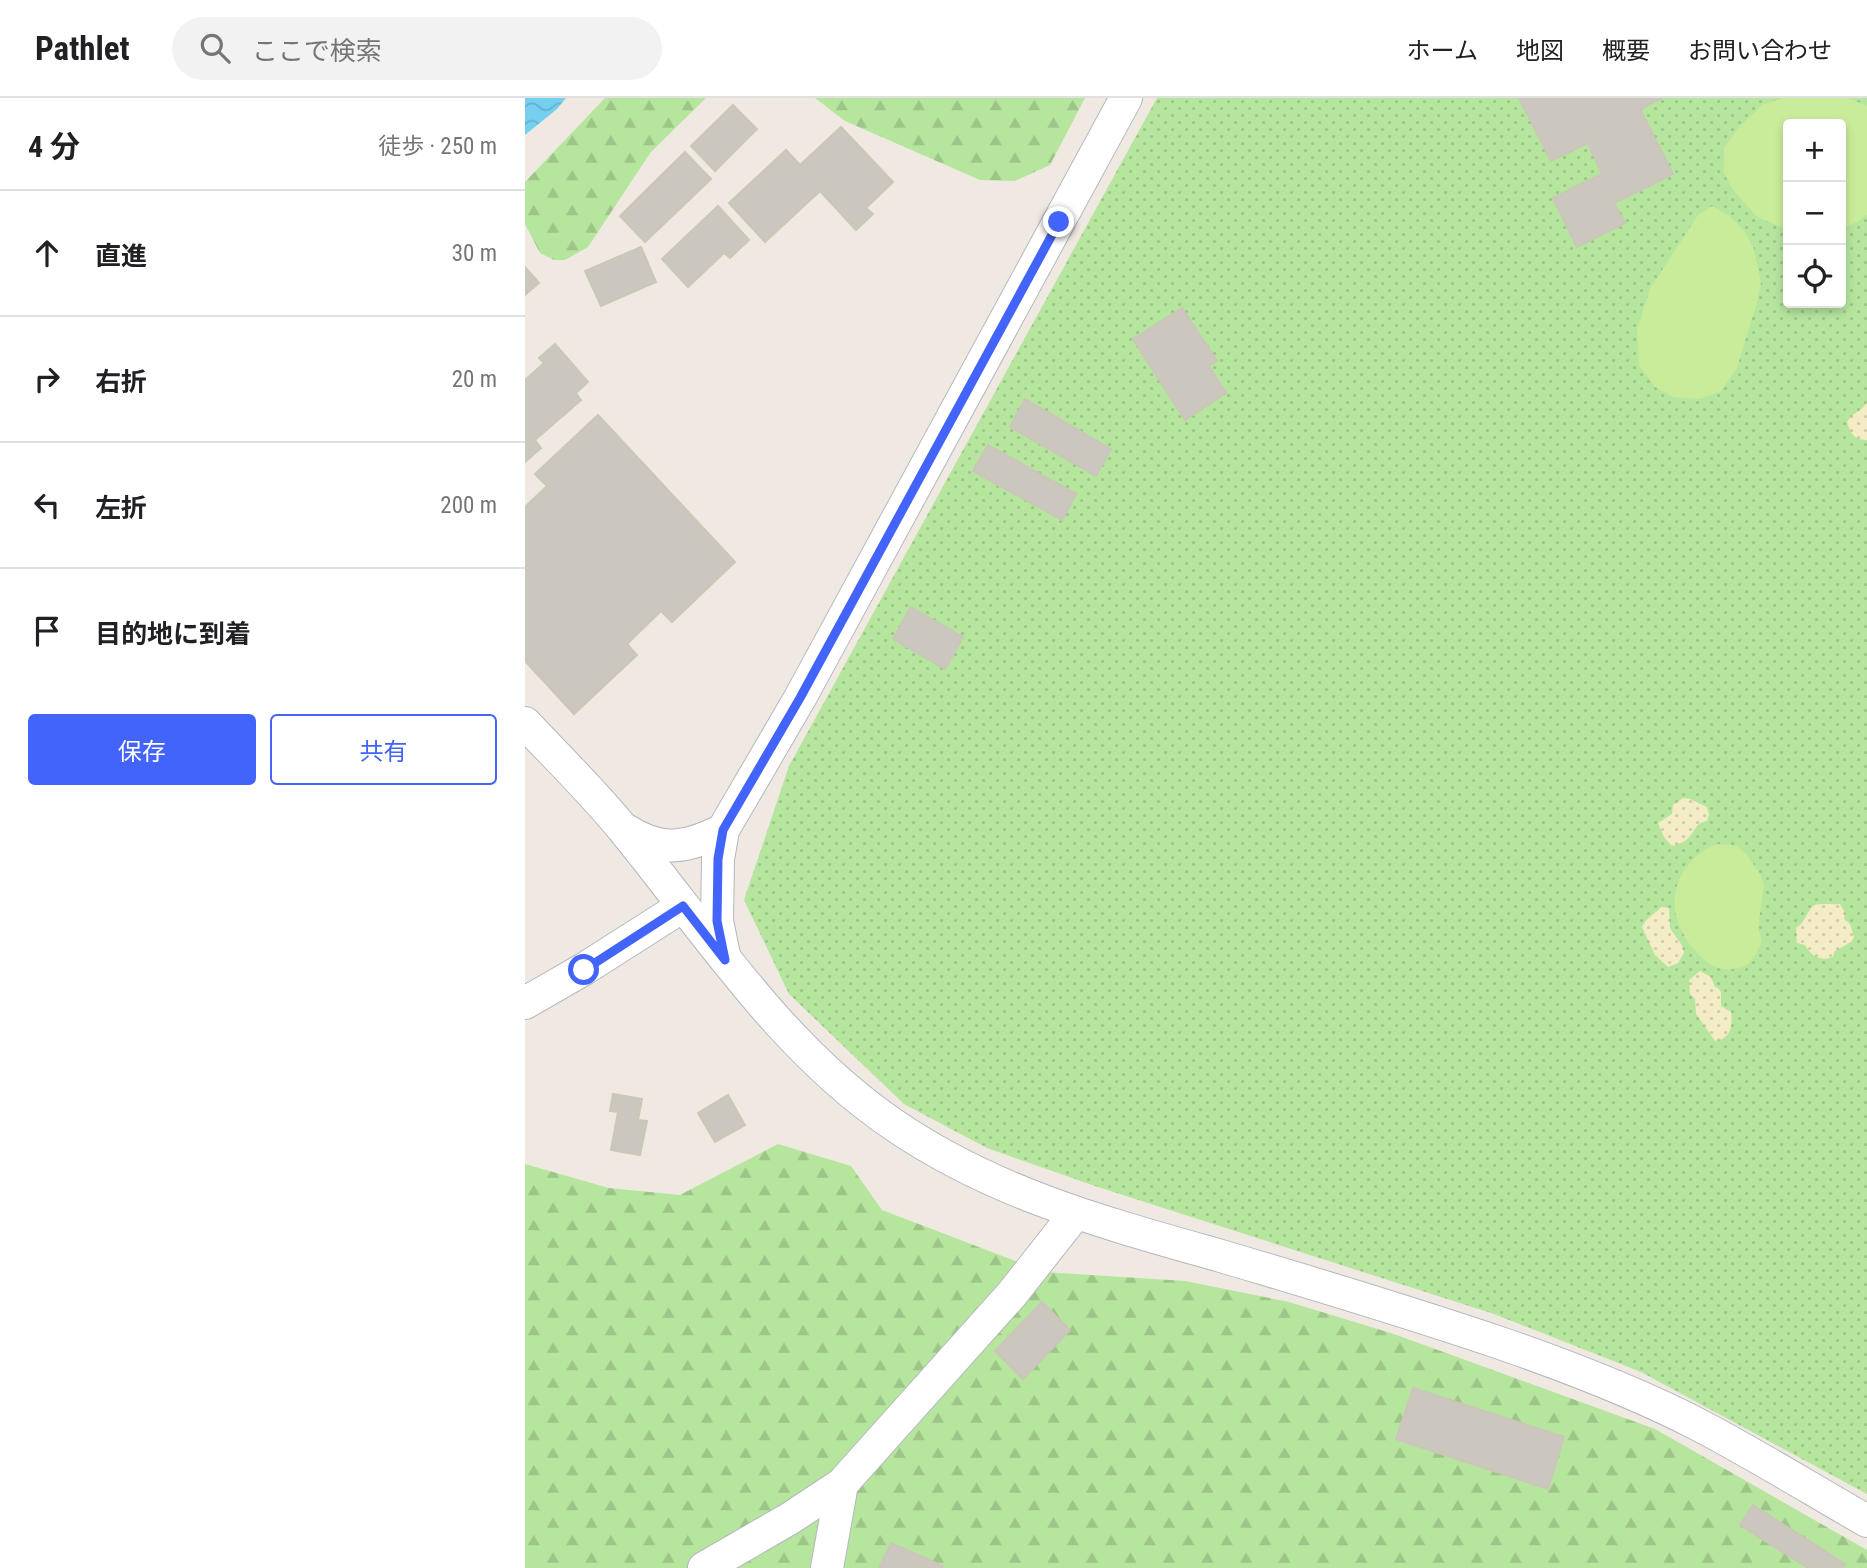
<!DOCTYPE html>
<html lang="ja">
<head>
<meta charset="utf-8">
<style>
	body { margin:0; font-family:"Roboto Condensed","Noto Sans JP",sans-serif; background:#f2f2f2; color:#202124 }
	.controls { position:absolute; right:21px; top:21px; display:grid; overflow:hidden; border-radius:7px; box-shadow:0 4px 10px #0003 }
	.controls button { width:63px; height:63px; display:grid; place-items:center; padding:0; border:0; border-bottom:2px solid #e0e0e0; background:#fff; color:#202124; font:35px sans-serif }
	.stop { position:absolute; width:21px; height:21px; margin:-16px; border:5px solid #4264fb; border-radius:50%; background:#fff }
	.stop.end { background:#4264fb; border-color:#fff; box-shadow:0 2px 7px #0008 }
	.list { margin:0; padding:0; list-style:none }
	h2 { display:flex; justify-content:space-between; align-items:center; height:91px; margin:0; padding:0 28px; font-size:30px }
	h2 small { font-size:23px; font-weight:400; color:#757577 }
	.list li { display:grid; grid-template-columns:46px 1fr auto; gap:21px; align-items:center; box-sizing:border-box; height:126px; padding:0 28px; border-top:2px solid #e0e0e0 }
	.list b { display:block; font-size:26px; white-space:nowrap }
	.list em { font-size:23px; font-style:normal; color:#757577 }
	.actions { display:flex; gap:14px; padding:21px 28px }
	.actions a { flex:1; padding:16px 0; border:2px solid #4264fb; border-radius:7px; text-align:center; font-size:24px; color:#4264fb }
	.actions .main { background:#4264fb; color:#fff }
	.icon { flex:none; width:38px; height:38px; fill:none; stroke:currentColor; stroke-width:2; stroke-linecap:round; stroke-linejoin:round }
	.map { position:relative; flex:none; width:1342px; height:1470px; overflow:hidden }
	header { display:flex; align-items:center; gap:42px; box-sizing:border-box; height:98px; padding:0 35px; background:#fff; border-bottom:2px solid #e0e0e0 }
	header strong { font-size:33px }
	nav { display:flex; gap:38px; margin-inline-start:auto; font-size:24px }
	.search { width:490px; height:63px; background:#f2f2f2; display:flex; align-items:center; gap:18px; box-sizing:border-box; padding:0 24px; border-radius:38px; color:#757577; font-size:26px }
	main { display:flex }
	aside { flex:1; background:#fff }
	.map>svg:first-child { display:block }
</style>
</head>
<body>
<header>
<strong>Pathlet</strong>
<div class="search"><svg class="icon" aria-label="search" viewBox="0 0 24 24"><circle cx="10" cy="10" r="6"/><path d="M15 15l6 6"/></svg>ここで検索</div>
<nav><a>ホーム</a><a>地図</a><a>概要</a><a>お問い合わせ</a></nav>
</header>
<main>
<aside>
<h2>4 分<small>徒歩 · 250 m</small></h2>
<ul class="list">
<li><svg class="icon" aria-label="ahead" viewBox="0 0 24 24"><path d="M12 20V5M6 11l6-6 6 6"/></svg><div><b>直進</b></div><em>30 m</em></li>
<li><svg class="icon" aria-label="right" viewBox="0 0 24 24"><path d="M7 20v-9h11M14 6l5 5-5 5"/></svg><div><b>右折</b></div><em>20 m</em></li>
<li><svg class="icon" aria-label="left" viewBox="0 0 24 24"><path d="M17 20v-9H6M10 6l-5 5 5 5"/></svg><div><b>左折</b></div><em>200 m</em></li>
<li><svg class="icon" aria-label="arrive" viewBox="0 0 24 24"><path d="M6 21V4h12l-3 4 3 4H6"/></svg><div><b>目的地に到着</b></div></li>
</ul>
<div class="actions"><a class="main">保存</a><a>共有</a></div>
</aside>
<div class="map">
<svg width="1342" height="1470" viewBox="0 0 1342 1470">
	<defs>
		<pattern id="grass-dots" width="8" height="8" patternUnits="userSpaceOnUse" patternTransform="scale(1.75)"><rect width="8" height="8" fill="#b6e59e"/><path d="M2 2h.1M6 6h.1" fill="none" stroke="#9dc588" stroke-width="1.8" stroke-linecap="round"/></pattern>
		<pattern id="forest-firs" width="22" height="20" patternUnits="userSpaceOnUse" patternTransform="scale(1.75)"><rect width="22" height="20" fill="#b6e59e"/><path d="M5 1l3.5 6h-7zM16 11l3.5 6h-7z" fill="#9dc588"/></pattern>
		<pattern id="sand-dots" width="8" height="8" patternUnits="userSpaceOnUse" patternTransform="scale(1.75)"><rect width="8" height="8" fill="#f3ecc5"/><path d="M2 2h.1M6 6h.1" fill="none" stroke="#d1cbaa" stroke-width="1.8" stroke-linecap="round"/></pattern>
		<pattern id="water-waves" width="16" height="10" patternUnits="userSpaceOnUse" patternTransform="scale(1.75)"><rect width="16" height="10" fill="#75cff0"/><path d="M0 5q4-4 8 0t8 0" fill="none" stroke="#66b2ce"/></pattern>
	</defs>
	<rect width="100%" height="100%" fill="#efe9e1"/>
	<path fill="url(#grass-dots)" fill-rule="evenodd" d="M632,0h710v1396l-226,-122 -147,-58 -399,-128 -108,-38 -83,-44 -115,-110 -45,-94 45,-134zM1263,26h53v179h-53z"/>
	<g fill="url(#forest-firs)">
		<polygon points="80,0 181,0 126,54 63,149 40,162 29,162 15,155 0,126 0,84"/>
		<polygon points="290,0 560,0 525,67 490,83 455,82 320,23"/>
		<polygon points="253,1046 326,1068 357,1112 519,1174 660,1183 764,1204 866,1235 1130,1331 1342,1452 1342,1470 0,1470 0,1066 84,1090 155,1097"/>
	</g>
	<g fill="url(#sand-dots)">
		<path d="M1342,304v38c-13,0 -16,-6 -20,-18 5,-10 16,-11 20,-20z"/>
		<path d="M1158,700l7,1 17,8 2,8 -2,6c-13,3 -10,8 -18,16 -3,5 -11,7 -17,9l-8,-9 -6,-14 14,-9 1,-9z"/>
		<path d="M1315,806l5,9 -1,6 6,5 4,13 -3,5 -16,9 -2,6c-12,5 -22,-1 -28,-12l-8,-2 -1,-15c11,-7 11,-19 19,-23 7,-2 18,0 25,-1z"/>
		<path d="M1136,809l8,1 1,20 13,19 1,6 -6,10 -10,4 -13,-12 -13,-28c3,-8 13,-13 19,-20z"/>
		<path d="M1175,873l11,6 4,10 3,1 3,4v14l10,6c2,13 0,27 -16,29l-19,-27 -1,-15 -5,-5 -1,-14z"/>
	</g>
	<g fill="#c9ec9a">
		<polygon points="1258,0 1323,0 1342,8 1342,117 1328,126 1316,130 1316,26 1263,26 1263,132 1232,119 1208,92 1199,75 1199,50 1214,29 1237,7"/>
		<polygon points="1187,108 1205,118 1220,134 1229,151 1236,185 1232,204 1212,270 1196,293 1175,301 1149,299 1130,289 1114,267 1112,230 1126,189 1173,117"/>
		<path d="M1193,746l19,2 11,10 12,18 4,11 -6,43 4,13c-3,7 -8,18 -14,23 -3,3 -10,4 -15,5 -15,2 -27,-6 -37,-17 -21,-24 -30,-55 -11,-83 10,-13 18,-20 33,-25z"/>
	</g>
	<polygon fill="url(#water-waves)" points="0,0 41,0 32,11 0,37"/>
	<g fill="#cbc7bf" stroke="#cbc5ba" stroke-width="2">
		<polygon points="994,0 1137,0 1115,11 1148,76 1089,105 1100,125 1052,149 1028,100 1077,76 1063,45 1026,63"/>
		<polygon points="208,7 232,31 190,73 166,48"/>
		<polygon points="316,29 368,84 341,110 348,116 331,132 295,93 240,144 204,105 261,52 275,67"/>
		<polygon points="160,54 186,81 120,144 95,118"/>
		<polygon points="193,108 224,142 205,160 199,155 163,189 137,161"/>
		<polygon points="116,149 131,184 76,208 60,173"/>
		<polygon points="0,169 14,185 0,197"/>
		<polygon points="657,210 692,263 684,268 701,295 660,322 608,241"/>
		<polygon points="30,246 63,284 51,295 56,302 10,342 16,350 0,364 0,282 19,265 14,260"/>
		<polygon points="500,301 586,351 571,378 485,329"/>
		<polygon points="73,317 210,464 147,524 136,513 102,546 112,557 49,616 0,563 0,409 22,388 10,376"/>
		<polygon points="463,347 551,396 537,422 448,373"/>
		<polygon points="386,509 438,539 420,571 368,541"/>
		<polygon points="88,996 117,1001 113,1022 122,1023 115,1057 86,1052 93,1014 85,1013"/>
		<polygon points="203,997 220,1027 190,1044 173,1015"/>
		<polygon points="517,1204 545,1232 498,1281 470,1253"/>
		<polygon points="888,1290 1039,1339 1023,1391 871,1341"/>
		<polygon points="1228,1407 1320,1466 1317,1470 1283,1470 1215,1427"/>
		<polygon points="366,1445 418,1468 417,1470 354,1470"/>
	</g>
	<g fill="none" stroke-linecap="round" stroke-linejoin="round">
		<defs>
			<g id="minor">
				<path d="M0,625c33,35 68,69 98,106 85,104 158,219 271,296 101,69 211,98 327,131 95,28 191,57 285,89 66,23 131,48 193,80 57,30 112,64 168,96"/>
				<path d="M101,732c35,23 61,18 97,0"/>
				<polyline points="199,857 192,823 193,761 198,732 275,600 601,0"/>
				<polyline points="0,905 59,871 158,808"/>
				<polyline points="179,1470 264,1421 317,1386 487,1196 550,1116"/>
				<polyline points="302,1470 317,1386"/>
			</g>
		</defs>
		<use href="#minor" stroke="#b4b7c1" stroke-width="34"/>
		<use href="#minor" stroke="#fff" stroke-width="32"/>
	</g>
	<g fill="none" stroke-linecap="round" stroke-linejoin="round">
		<polyline stroke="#4264fb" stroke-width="9" points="59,872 158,808 200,862 192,823 193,761 198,732 275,600 534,124"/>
	</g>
</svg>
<div class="controls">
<button>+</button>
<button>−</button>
<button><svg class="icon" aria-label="locate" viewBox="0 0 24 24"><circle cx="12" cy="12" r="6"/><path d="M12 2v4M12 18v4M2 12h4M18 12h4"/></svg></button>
</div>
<div class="stop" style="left:59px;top:872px"></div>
<div class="stop end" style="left:534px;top:124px"></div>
</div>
</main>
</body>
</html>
